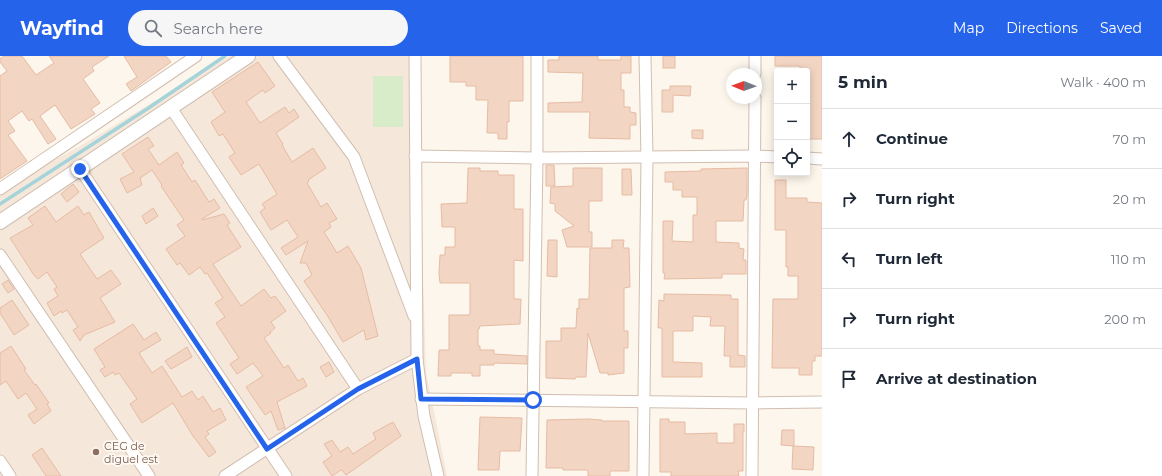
<!DOCTYPE html>
<html lang="en">
<head>
<meta charset="utf-8">
<style>
	body { margin:0; font-family:Montserrat,sans-serif; background:#f6f6f7; color:#1f2937 }
	.controls { position:absolute; right:12px; top:12px; display:grid; overflow:hidden; border-radius:4px; box-shadow:0 2px 10px #0003 }
	.controls button { width:36px; height:36px; display:grid; place-items:center; padding:0; border:0; border-bottom:1px solid #e0e1e3; background:#fff; color:#1f2937; font:20px sans-serif }
	.compass { position:absolute; left:726px; top:12px; width:36px; height:36px; border-radius:50%; background:#fff; box-shadow:0 2px 10px #0003; rotate:271deg }
	.stop { position:absolute; width:12px; height:12px; margin:-9px; border:3px solid #2563eb; border-radius:50%; background:#fff }
	.stop.end { background:#2563eb; border-color:#fff; box-shadow:0 1px 4px #0008 }
	.list { margin:0; padding:0; list-style:none }
	h2 { display:flex; justify-content:space-between; align-items:center; height:52px; margin:0; padding:0 16px; font-size:17px }
	h2 small { font-size:13px; font-weight:400; color:#747a83 }
	.list li { display:grid; grid-template-columns:26px 1fr auto; gap:12px; align-items:center; box-sizing:border-box; height:60px; padding:0 16px; border-top:1px solid #e0e1e3 }
	.list b { display:block; font-size:15px; white-space:nowrap }
	.list em { font-size:13px; font-style:normal; color:#747a83 }
	.icon { flex:none; width:22px; height:22px; fill:none; stroke:currentColor; stroke-width:2; stroke-linecap:round; stroke-linejoin:round }
	.map { position:relative; flex:none; width:822px; height:420px; overflow:hidden }
	header { display:flex; align-items:center; gap:24px; box-sizing:border-box; height:56px; padding:0 20px; background:#2563eb; color:#fff }
	header strong { font-size:19px }
	nav { display:flex; gap:22px; margin-inline-start:auto; font-size:14px }
	.search { width:280px; height:36px; background:#f6f6f7; display:flex; align-items:center; gap:10px; box-sizing:border-box; padding:0 14px; border-radius:22px; color:#747a83; font-size:15px }
	main { display:flex }
	aside { flex:1; background:#fff }
	.map>svg:first-child { display:block }
</style>
</head>
<body>
<header>
<strong>Wayfind</strong>
<div class="search"><svg class="icon" aria-label="search" viewBox="0 0 24 24"><circle cx="10" cy="10" r="6"/><path d="M15 15l6 6"/></svg>Search here</div>
<nav><a>Map</a><a>Directions</a><a>Saved</a></nav>
</header>
<main>
<div class="map">
<svg width="822" height="420" viewBox="0 0 822 420">
	<rect width="100%" height="100%" fill="#fdf6ec"/>
	<polygon fill="#f5e8da" points="230,0 416,0 426,316 447,420 0,420 0,134 80,90"/>
	<rect fill="#d8ecc9" x="373" y="20" width="30" height="51"/>
	<g fill="none" stroke-linecap="round" stroke-linejoin="round">
		<polyline stroke="#a5d3da" stroke-width="3.5" points="0,148 147,53 225,0"/>
	</g>
	<g fill="#f3d5c3" stroke="#e6bba3">
		<polygon points="4,0 22,0 36,19 54,7 49,0 109,0 92,11 94,15 83,23 100,47 91,53 95,58 71,73 55,49 40,60 56,83 48,88 32,63 29,65 22,55 8,65 15,75 8,79 27,105 0,123 0,20 7,15 0,6 0,3"/>
		<polygon points="124,0 166,0 171,6 131,35 126,28 137,21"/>
		<polygon points="450,0 523,0 523,45 509,45 509,66 507,66 507,83 498,83 498,77 487,77 488,44 476,44 476,30 466,30 466,26 450,26"/>
		<polygon points="559,0 598,0 598,4 621,4 621,0 631,0 631,17 621,17 621,34 624,34 624,51 630,51 630,56 636,57 636,69 630,69 630,83 589,82 590,56 548,56 548,47 582,46 583,17 548,16 548,4 559,4"/>
		<rect x="663" y="0" width="12" height="12"/>
		<polygon points="775,0 822,0 822,83 807,83 807,15 800,15 800,10 775,10"/>
		<polygon points="258,6 275,30 265,37 263,34 246,46 260,67 285,51 289,57 294,53 299,61 276,77 283,88 282,89 292,106 313,92 326,112 308,124 309,125 307,127 321,151 327,147 337,163 329,167 331,171 324,176 337,197 348,190 361,212 378,280 366,284 364,274 343,286 327,259 304,225 312,219 306,207 300,207 308,185 286,199 281,192 298,181 287,164 271,174 260,156 265,152 262,148 277,138 259,108 241,119 229,101 235,97 223,78 219,80 211,66 225,56 212,36"/>
		<polygon points="670,30 691,30 690,40 673,39 673,56 662,56 662,34 670,34"/>
		<polygon points="692,74 703,74 703,83 692,82"/>
		<polygon points="148,81 154,90 148,93 159,109 177,96 184,107 181,109 192,126 195,124 209,146 214,143 220,152 202,163 202,164 224,158 230,167 227,169 241,191 213,208 241,250 264,233 271,242 275,240 286,255 271,266 275,272 270,276 271,277 264,282 284,312 288,309 298,325 303,322 307,330 277,346 285,372 278,374 271,355 265,359 246,331 263,320 253,307 237,318 230,308 239,302 216,267 225,261 215,247 223,242 207,217 205,218 200,211 189,219 180,207 177,209 166,193 185,180 177,169 184,164 161,130 162,129 152,114 140,122 142,129 127,137 120,123 134,116 122,98"/>
		<polygon points="546,109 554,109 555,130 546,130"/>
		<polygon points="468,112 480,112 480,115 498,115 498,119 514,119 514,153 523,153 523,205 514,204 514,243 521,243 520,268 480,270 479,273 478,273 478,290 480,290 480,294 494,294 494,298 527,300 527,308 494,307 494,309 480,309 480,320 472,320 472,317 451,317 451,320 438,320 439,294 449,294 449,259 469,259 470,257 470,227 440,227 439,217 440,199 445,199 445,191 455,191 455,171 442,171 441,148 467,147"/>
		<polygon points="573,112 602,112 602,145 589,145 589,176 592,176 592,191 567,191 562,174 574,170 555,155 555,148 550,147 551,131 573,130"/>
		<polygon points="747,112 747,139 746,144 744,144 743,165 716,165 716,186 739,187 739,192 744,193 743,204 746,204 746,218 722,218 722,222 664,223 665,217 663,217 663,165 673,165 672,185 693,186 693,159 697,159 697,141 682,141 682,134 673,134 673,126 665,126 665,116 701,115 701,113"/>
		<polygon points="622,113 631,113 632,139 622,139"/>
		<polygon points="775,124 786,124 786,142 807,142 807,146 822,147 822,300 815,300 815,305 812,305 812,319 799,319 799,312 772,312 773,243 798,243 798,220 788,220 788,211 786,211 786,174 775,174"/>
		<polygon points="73,128 79,136 67,146 61,138"/>
		<polygon points="45,150 56,166 78,150 84,159 89,156 104,182 80,198 97,223 111,214 121,228 100,242 115,266 84,279 80,285 73,274 78,271 67,254 62,257 61,255 54,260 47,247 58,240 54,233 57,231 47,216 38,223 34,219 10,182 33,169 28,162"/>
		<polygon points="153,152 158,160 146,168 142,160"/>
		<polygon points="548,184 557,184 557,221 547,220"/>
		<polygon points="612,184 624,184 623,192 629,192 630,231 624,232 624,275 628,275 628,292 624,292 624,317 608,319 608,317 600,317 588,277 586,321 576,321 575,323 546,322 546,285 561,285 561,272 576,272 577,252 579,253 579,243 589,243 590,192 612,192"/>
		<polygon points="8,224 14,233 8,237 2,228"/>
		<polygon points="664,238 731,239 731,243 738,243 738,299 745,300 745,311 730,311 730,300 724,300 725,270 710,270 711,261 693,260 693,275 673,275 673,306 702,307 702,321 662,321 662,272 658,272 659,244 664,245"/>
		<polygon points="12,244 29,269 14,279 0,257 0,252"/>
		<polygon points="133,268 144,284 156,276 161,284 139,297 152,317 162,310 182,341 192,335 198,344 203,340 213,356 220,352 226,364 207,375 209,378 205,381 216,396 209,401 193,380 173,347 142,367 130,348 137,343 119,317 115,319 113,316 105,321 100,314 105,311 94,293"/>
		<polygon points="11,290 26,313 24,314 35,329 36,328 49,347 47,348 51,355 34,368 28,359 37,353 26,337 18,343 6,325 0,329 0,297"/>
		<polygon points="187,291 192,301 171,313 165,305"/>
		<polygon points="329,306 334,316 326,321 320,311"/>
		<polygon points="480,361 522,362 520,395 500,395 499,414 478,414"/>
		<polygon points="588,363 602,364 602,365 629,365 629,415 610,415 610,420 588,420 588,415 587,414 563,414 563,412 546,412 547,364"/>
		<polygon points="660,363 669,363 669,366 685,366 685,378 717,377 717,387 734,387 734,368 744,368 744,376 743,376 743,415 738,415 739,420 671,420 671,416 660,416"/>
		<polygon points="393,366 401,380 346,419 342,414 341,414 332,420 323,406 332,400 324,388 332,384 340,396 348,391 353,398 376,383 373,377"/>
		<polygon points="782,374 794,374 794,390 781,389"/>
		<polygon points="793,390 814,391 813,414 792,413"/>
		<polygon points="42,392 61,420 46,420 32,399"/>
	</g>
	<g fill="none" stroke-linecap="round" stroke-linejoin="round">
		<defs>
			<g id="minor">
				<polyline points="279,0 354,101 414,260"/>
				<polyline points="415,0 417,303 424,360 438,420"/>
				<polyline points="755,18 755,0"/>
				<polyline points="171,52 358,333"/>
				<polyline points="415,100 537,102 754,100 777,101"/>
				<polyline points="807,102 822,103"/>
				<polyline points="80,113 286,420"/>
				<polyline points="0,133 196,0"/>
				<polyline points="0,199 149,420"/>
				<polyline points="421,343 753,347 822,346"/>
				<polyline points="0,405 10,420"/>
				<polyline points="225,420 358,333 417,303"/>
				<polyline points="532,420 537,102 537,0"/>
				<polyline points="643,420 647,102 645,0"/>
				<polyline points="752,420 755,42"/>
			</g>
			<polyline id="tertiary" points="0,166 248,0"/>
		</defs>
		<use href="#minor" stroke="#d1beb0" stroke-width="13"/>
		<use href="#tertiary" stroke="#d1beb0" stroke-width="16"/>
		<use href="#minor" stroke="#fff" stroke-width="11"/>
		<use href="#tertiary" stroke="#fff" stroke-width="14"/>
	</g>
	<g fill="none" stroke-linecap="round" stroke-linejoin="round">
		<polyline stroke="#2563eb" stroke-width="5" points="80,113 267,393 358,333 417,303 421,343 533,344"/>
	</g>
	<circle fill="#8d6e63" stroke="#fffaf3" stroke-width="1.5" cx="96" cy="396" r="4"/>
	<g text-anchor="middle" stroke-width="3.5" stroke-linejoin="round" paint-order="stroke">
		<g font-size="11" fill="#785e54" stroke="#fffaf3" text-anchor="start">
			<text x="104" y="394">CEG de<tspan x="104" dy="13">diguel est</tspan></text>
		</g>
	</g>
</svg>
<div class="controls">
<button>+</button>
<button>−</button>
<button><svg class="icon" aria-label="locate" viewBox="0 0 24 24"><circle cx="12" cy="12" r="6"/><path d="M12 2v4M12 18v4M2 12h4M18 12h4"/></svg></button>
</div>
<svg class="compass" viewBox="-18 -18 36 36"><path d="M0-13l5 13h-10z" fill="#e53935"/><path d="M0 13l5-13h-10z" fill="#747a83"/></svg>
<div class="stop" style="left:533px;top:344px"></div>
<div class="stop end" style="left:80px;top:113px"></div>
</div>
<aside>
<h2>5 min<small>Walk · 400 m</small></h2>
<ul class="list">
<li><svg class="icon" aria-label="ahead" viewBox="0 0 24 24"><path d="M12 20V5M6 11l6-6 6 6"/></svg><div><b>Continue</b></div><em>70 m</em></li>
<li><svg class="icon" aria-label="right" viewBox="0 0 24 24"><path d="M7 20v-9h11M14 6l5 5-5 5"/></svg><div><b>Turn right</b></div><em>20 m</em></li>
<li><svg class="icon" aria-label="left" viewBox="0 0 24 24"><path d="M17 20v-9H6M10 6l-5 5 5 5"/></svg><div><b>Turn left</b></div><em>110 m</em></li>
<li><svg class="icon" aria-label="right" viewBox="0 0 24 24"><path d="M7 20v-9h11M14 6l5 5-5 5"/></svg><div><b>Turn right</b></div><em>200 m</em></li>
<li><svg class="icon" aria-label="arrive" viewBox="0 0 24 24"><path d="M6 21V4h12l-3 4 3 4H6"/></svg><div><b>Arrive at destination</b></div></li>
</ul>
</aside>
</main>
</body>
</html>
